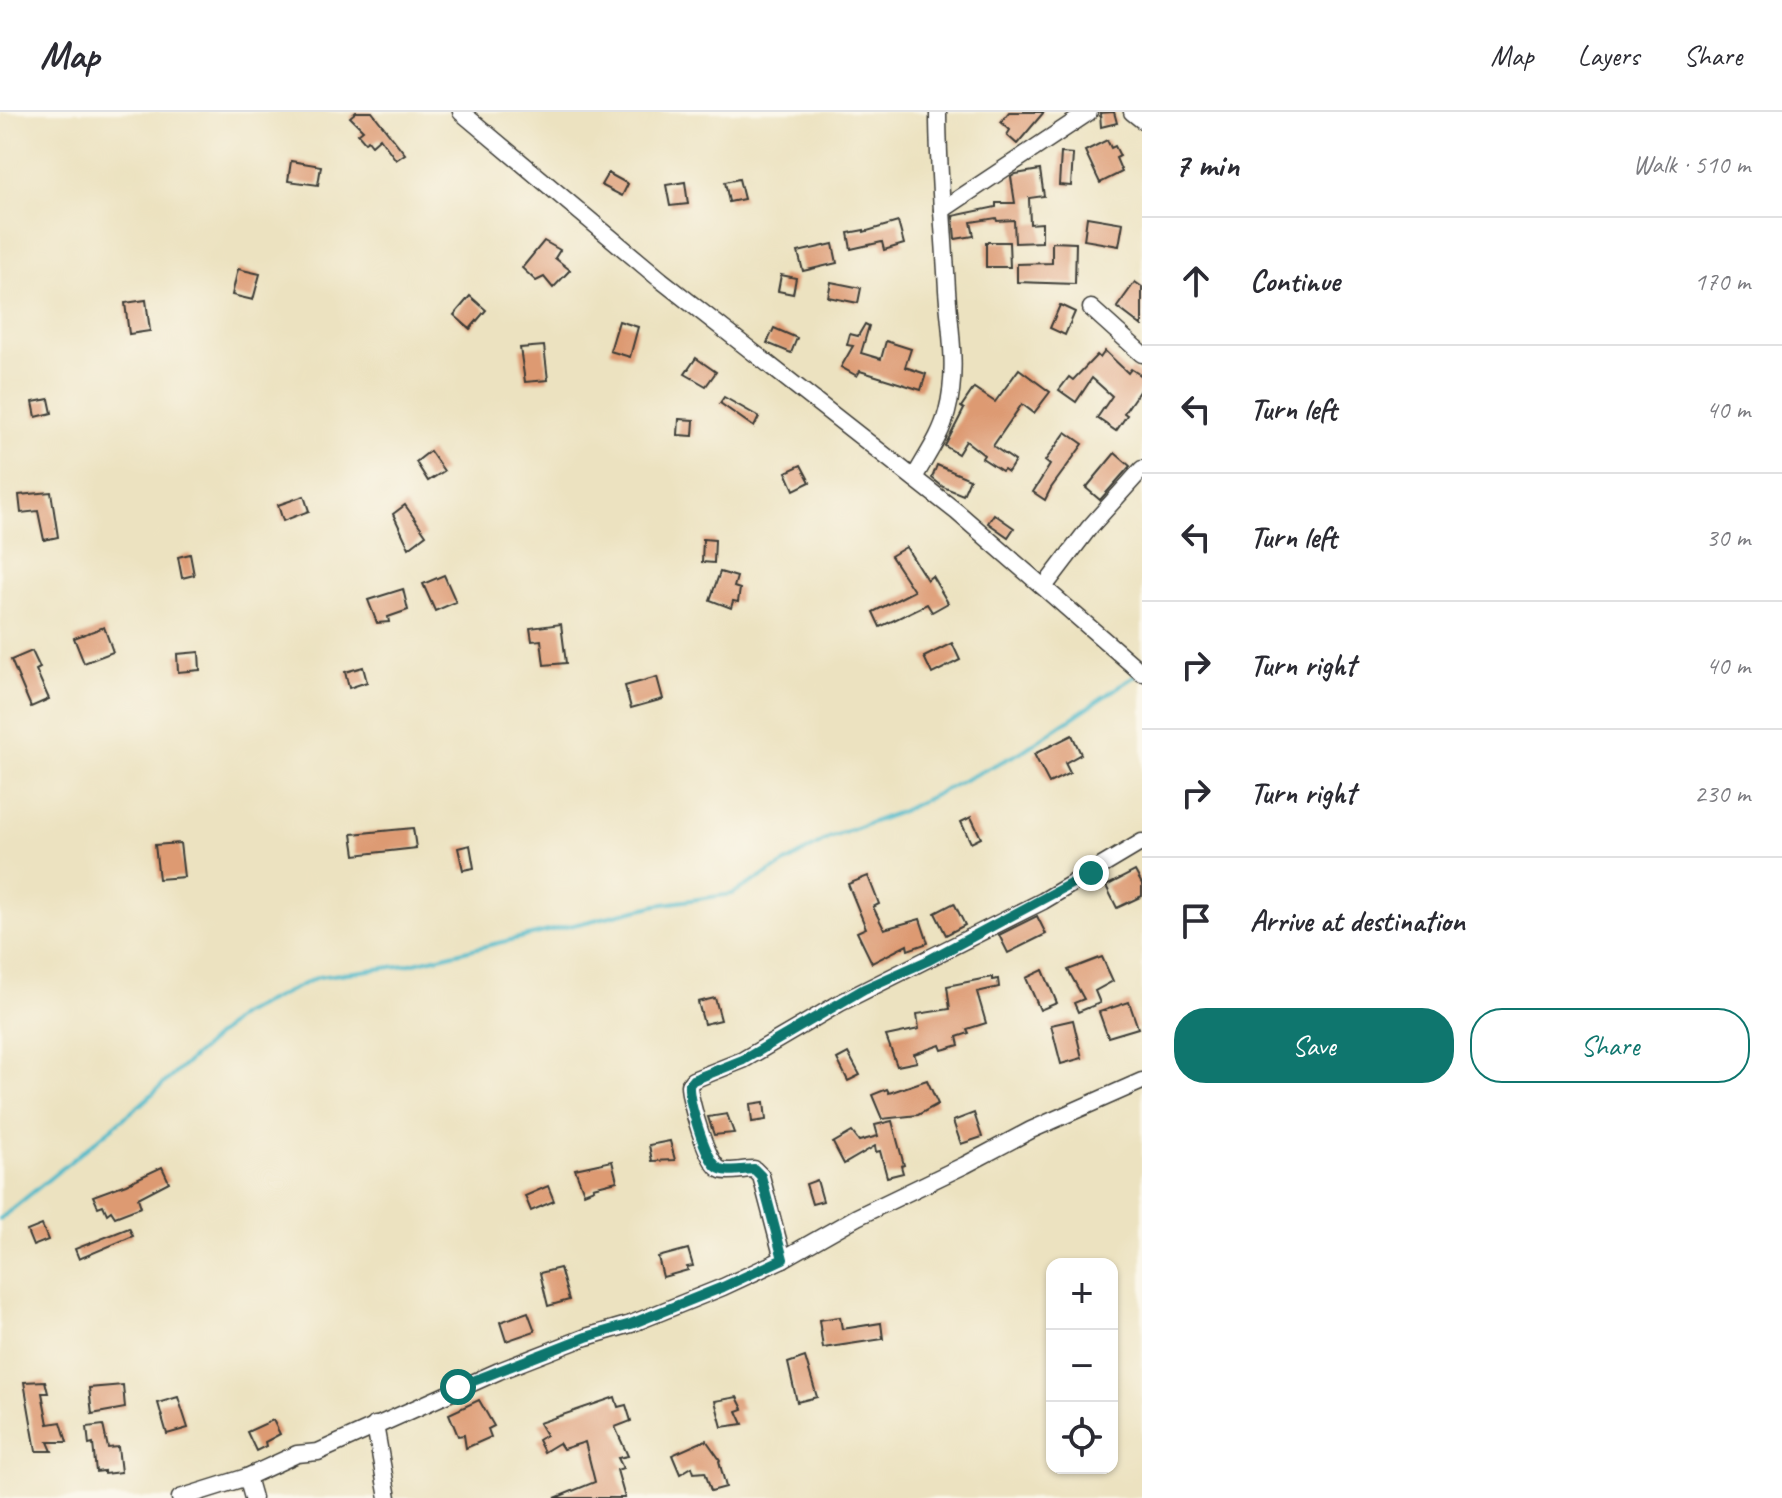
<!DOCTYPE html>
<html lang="en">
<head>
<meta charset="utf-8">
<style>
	body { margin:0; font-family:Caveat,sans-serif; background:#f2f2f3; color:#2b2b33 }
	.controls { position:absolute; right:24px; bottom:24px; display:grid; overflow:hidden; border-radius:16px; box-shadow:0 2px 6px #0004 }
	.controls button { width:72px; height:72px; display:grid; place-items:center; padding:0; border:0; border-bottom:2px solid #e1e1e2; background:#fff; color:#2b2b33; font:40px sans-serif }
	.stop { position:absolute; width:24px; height:24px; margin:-18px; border:6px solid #0f766e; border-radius:50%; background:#fff }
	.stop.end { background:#0f766e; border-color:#fff; box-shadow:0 2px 8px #0008 }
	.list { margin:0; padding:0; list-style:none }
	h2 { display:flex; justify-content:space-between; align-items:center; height:104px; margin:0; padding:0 32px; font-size:34px }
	h2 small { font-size:26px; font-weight:400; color:#7c7c81 }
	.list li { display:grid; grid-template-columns:52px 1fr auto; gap:24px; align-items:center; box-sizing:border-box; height:128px; padding:0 32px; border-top:2px solid #e1e1e2 }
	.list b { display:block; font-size:30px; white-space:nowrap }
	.list em { font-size:26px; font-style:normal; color:#7c7c81 }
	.actions { display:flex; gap:16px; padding:24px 32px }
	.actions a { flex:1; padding:18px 0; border:2px solid #0f766e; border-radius:32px; text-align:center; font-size:28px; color:#0f766e }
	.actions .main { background:#0f766e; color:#fff }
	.icon { flex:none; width:44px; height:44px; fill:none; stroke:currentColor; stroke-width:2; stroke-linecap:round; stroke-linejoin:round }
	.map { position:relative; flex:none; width:1142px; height:1386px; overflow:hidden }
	header { display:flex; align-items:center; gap:48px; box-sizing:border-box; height:112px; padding:0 40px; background:#fff; border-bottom:2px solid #e1e1e2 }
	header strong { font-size:38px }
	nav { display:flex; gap:44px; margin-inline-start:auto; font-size:28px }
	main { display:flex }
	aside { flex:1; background:#fff }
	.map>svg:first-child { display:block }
</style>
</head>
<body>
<header>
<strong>Map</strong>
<nav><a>Map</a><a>Layers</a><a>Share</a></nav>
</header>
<main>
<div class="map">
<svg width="1142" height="1386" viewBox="0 0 1142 1386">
	<rect width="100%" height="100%" fill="#fbf7ec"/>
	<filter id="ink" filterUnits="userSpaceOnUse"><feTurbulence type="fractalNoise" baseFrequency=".0125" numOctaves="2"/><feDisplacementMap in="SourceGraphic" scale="16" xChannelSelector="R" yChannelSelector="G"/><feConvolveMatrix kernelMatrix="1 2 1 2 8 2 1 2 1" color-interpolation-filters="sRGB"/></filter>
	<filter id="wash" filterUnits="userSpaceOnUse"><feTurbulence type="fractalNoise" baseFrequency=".006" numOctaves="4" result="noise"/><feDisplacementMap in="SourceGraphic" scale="32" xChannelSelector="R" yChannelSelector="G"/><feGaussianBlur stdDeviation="1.8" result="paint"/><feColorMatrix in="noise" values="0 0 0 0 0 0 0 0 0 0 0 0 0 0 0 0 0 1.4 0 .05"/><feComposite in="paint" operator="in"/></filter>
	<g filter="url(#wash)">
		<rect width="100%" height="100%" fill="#ece2c0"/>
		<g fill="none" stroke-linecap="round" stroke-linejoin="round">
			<polyline stroke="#4eb9c9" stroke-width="4" points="0,1107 141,992 240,903 318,865 406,853 657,793 732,782 829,726 900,700 1021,640 1136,563"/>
		</g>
		<g id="blocks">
			<g fill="#dd9a72">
				<polygon points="356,0 372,0 405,42 396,48 380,26 372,33 368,28 365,30 358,22 363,18 350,5"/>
				<polygon points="1009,0 1044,0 1017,32 1007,23 1010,18 1001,10"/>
				<polygon points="1114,0 1117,11 1101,15 1100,1"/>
				<polygon points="1107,28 1111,36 1115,34 1120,44 1116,46 1122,60 1100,71 1085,39"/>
				<polygon points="1061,41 1073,42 1071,74 1059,73"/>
				<polygon points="291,49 321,54 318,73 288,69"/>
				<polygon points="1040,58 1044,84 1029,86 1030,112 1042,111 1042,130 1015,131 1014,108 997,109 996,106 971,110 974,124 955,127 953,104 996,95 996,91 1015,91 1011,65 1016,62"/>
				<polygon points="608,61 628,72 622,84 601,73"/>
				<polygon points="739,67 744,87 729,90 725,70"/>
				<polygon points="685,70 688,92 670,94 666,73"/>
				<polygon points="1087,105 1123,111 1119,134 1084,128"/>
				<polygon points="898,110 904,132 884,138 882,130 851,137 848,121 864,118 864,120"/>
				<polygon points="544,129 560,138 555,146 570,158 553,176 544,165 536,169 522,156"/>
				<polygon points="986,130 1009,130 1010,155 986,155"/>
				<polygon points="1052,130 1076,131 1075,172 1017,170 1017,152 1052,151"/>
				<polygon points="833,132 837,151 803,159 798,140"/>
				<polygon points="238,157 260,162 253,188 232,183"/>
				<polygon points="781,163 796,166 793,182 778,179"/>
				<polygon points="831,170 861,176 858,191 828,185"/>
				<polygon points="1135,170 1142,175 1142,214 1117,195"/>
				<polygon points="470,184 486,198 470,217 454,203"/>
				<polygon points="146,188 150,219 129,222 125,191"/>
				<polygon points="1060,193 1075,200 1065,223 1050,216"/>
				<polygon points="619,209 638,215 630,245 610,239"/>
				<polygon points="865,212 869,214 861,241 881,247 886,229 911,237 905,255 926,262 921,278 860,259 857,264 841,255 853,234 847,233 850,222 858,224"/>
				<polygon points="774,216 797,226 791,241 767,231"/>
				<polygon points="544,234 548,268 525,270 520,236"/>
				<polygon points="1105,239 1128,261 1131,257 1142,264 1142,275 1124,301 1127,303 1116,319 1097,306 1112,284 1092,266 1076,290 1059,278 1069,265 1073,268 1097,243 1100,246"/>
				<polygon points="696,246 716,260 706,274 685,262"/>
				<polygon points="1019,257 1050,280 1034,301 1022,292 993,334 1015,349 1008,360 1004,357 1002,359 982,346 984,343 966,329 958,342 945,334 964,297 961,295 974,276 995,290"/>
				<polygon points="724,285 759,305 754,315 720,291"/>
				<polygon points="49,287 52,301 36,305 33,290"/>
				<polygon points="679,307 694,308 693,324 678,323"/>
				<polygon points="1066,320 1083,332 1051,376 1045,388 1033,380 1050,353 1045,349"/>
				<polygon points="430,339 444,359 428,369 416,350"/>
				<polygon points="1115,341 1130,354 1100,388 1086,376"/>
				<polygon points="801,353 810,370 794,378 786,360"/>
				<polygon points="937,353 970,367 963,383 943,375 932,366"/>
				<polygon points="51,380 58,425 44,428 38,399 21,401 19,383"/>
				<polygon points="304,384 309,399 283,409 278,393"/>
				<polygon points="405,393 426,423 409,436 393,402"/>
				<polygon points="994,402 1014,416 1008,425 988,411"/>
				<polygon points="703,427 715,428 714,451 702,450"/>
				<polygon points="906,435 927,468 932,464 948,491 932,500 927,492 880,515 873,500 914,479 891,444"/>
				<polygon points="190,442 194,463 182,466 178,445"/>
				<polygon points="720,460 737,465 734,475 740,477 738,490 733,489 731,496 710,488"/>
				<polygon points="444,463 456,490 435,499 423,472"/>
				<polygon points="403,477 408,498 388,505 389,510 377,511 368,488"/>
				<polygon points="561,512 566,551 544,553 541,528 532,529 530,516"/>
				<polygon points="104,515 113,540 84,551 74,526"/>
				<polygon points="952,531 960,548 932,562 924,545"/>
				<polygon points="32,539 40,556 36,558 49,587 31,595 11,548"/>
				<polygon points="199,540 200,558 178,560 177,542"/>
				<polygon points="363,555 367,570 349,576 345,560"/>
				<polygon points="657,565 663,587 631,596 625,574"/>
				<polygon points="1072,623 1081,642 1065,651 1070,661 1049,671 1034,642"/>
				<polygon points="971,705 981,726 971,731 961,710"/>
				<polygon points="413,716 416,736 355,743 352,722"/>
				<polygon points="180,731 184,765 159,767 155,733"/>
				<polygon points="470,733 474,756 463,758 458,736"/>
				<polygon points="1135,759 1142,772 1142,784 1117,796 1106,774"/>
				<polygon points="868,764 879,792 873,795 884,817 920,807 928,831 908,838 907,833 872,851 857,820 866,816 848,772"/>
				<polygon points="954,791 965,813 946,823 935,801"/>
				<polygon points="1037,804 1046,822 1008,841 999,823"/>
				<polygon points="1102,845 1113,869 1095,879 1100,891 1078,900 1074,891 1084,887 1068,858"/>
				<polygon points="1043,858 1057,891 1040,898 1026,866"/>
				<polygon points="992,865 992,868 998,867 999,875 977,880 986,911 967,917 969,921 957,925 959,933 942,938 940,933 914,942 917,950 897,954 886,924 919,917 917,902 950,897 947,874"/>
				<polygon points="715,886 721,908 704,912 698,890"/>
				<polygon points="1129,890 1138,916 1108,925 1099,900"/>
				<polygon points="1073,908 1082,946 1061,952 1051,913"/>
				<polygon points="848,941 860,963 848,969 837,947"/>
				<polygon points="927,968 938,992 918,1003 882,1007 872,983 887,977 889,981"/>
				<polygon points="764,990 766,1008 752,1010 750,992"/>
				<polygon points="974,1001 982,1025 961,1032 953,1009"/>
				<polygon points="727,1002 734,1021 714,1023 708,1005"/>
				<polygon points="892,1009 904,1053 901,1054 903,1061 887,1065 880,1039 876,1040 875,1034 844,1052 833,1031 852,1020 859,1029 878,1024 875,1013"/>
				<polygon points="670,1029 675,1048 652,1049 649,1033"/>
				<polygon points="612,1049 617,1069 593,1075 594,1077 584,1081 575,1057"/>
				<polygon points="162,1055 169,1070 138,1086 141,1095 115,1105 111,1099 107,1102 103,1093 98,1095 93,1084 126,1072"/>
				<polygon points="817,1068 823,1089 812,1092 806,1072"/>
				<polygon points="548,1074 554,1089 531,1099 525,1084"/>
				<polygon points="42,1113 48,1128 33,1134 27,1119"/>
				<polygon points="129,1116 133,1124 79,1147 75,1137"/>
				<polygon points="688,1137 693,1154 687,1155 688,1158 663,1165 658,1145"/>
				<polygon points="560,1156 569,1188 548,1194 540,1161"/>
				<polygon points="528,1200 535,1219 506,1229 500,1210"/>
				<polygon points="840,1205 842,1217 881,1211 883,1227 823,1236 819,1208"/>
				<polygon points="805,1245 817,1285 797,1290 788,1251"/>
				<polygon points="45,1269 48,1281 42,1281 48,1312 61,1310 67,1330 48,1330 52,1339 36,1339 24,1270"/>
				<polygon points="123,1273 125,1296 92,1302 89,1276"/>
				<polygon points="178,1285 188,1316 167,1322 158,1291"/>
				<polygon points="615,1285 618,1295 626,1293 631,1309 615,1315 628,1344 618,1346 623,1356 617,1358 625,1386 555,1386 595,1370 585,1330 563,1337 559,1331 544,1340 538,1328 546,1323 539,1311"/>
				<polygon points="737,1285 743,1297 737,1299 743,1312 722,1315 715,1289"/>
				<polygon points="479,1288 494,1314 488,1317 491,1325 466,1336 464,1323 458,1324 449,1302"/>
				<polygon points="273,1308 280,1322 265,1330 266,1334 256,1339 247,1320"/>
				<polygon points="103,1313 108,1336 118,1335 121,1360 104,1362 104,1359 96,1360 93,1332 89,1333 87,1315"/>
				<polygon points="706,1328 720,1348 719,1349 726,1375 711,1379 705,1360 694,1361 692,1355 680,1362 672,1343"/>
			</g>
		</g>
	</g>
	<g filter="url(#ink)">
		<use href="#blocks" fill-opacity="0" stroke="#3b3a35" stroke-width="2"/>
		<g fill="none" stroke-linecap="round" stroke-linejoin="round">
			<defs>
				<g id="street">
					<polyline points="461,0 661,168 957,400 1142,561"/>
					<polyline points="1132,0 1142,8"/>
					<polyline points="942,98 1089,0"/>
					<polyline points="1091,196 1142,242"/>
					<path d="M914,366c12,-22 27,-42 33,-66 11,-42 3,-80 0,-122 -3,-59 -9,-119 -9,-178"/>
					<polyline points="1044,475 1089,416 1142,357"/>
					<path d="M783,1147l-22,-83 -7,-7c-10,0 -25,4 -33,1 -14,-5 -32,-71 -32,-85l4,-5 50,-20 97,-57 203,-102 99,-59"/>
					<polyline points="375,1313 388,1386"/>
					<polyline points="247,1365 253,1386"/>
					<polyline points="180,1386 247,1365 297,1342 318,1340 499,1259 586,1225 631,1212 723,1175 783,1147 857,1105 965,1053 1031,1018 1142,969"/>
				</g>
			</defs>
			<use href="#street" stroke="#3b3a35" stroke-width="19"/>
			<use href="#street" stroke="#fff" stroke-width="16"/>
		</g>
	</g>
	<g fill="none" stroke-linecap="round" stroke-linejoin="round" filter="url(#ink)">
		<path stroke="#0f766e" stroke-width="10" d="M458,1275l128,-50 45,-13 92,-37 60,-28 -22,-83 -7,-7c-10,0 -29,5 -37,-2 -12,-10 -29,-67 -28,-82l4,-5 50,-20 121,-71 63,-28 164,-88"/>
	</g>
</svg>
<div class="controls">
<button>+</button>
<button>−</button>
<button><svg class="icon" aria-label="locate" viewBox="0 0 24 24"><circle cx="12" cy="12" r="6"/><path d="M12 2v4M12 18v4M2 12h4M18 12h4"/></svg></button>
</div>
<div class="stop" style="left:458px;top:1275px"></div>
<div class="stop end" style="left:1091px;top:761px"></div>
</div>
<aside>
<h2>7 min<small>Walk · 510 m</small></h2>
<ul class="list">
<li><svg class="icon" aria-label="ahead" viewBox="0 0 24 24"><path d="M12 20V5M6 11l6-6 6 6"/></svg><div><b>Continue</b></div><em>170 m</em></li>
<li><svg class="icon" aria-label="left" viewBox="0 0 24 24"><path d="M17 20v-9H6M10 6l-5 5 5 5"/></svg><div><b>Turn left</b></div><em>40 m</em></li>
<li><svg class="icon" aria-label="left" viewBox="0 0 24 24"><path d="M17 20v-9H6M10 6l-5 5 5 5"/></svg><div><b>Turn left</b></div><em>30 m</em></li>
<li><svg class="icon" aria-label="right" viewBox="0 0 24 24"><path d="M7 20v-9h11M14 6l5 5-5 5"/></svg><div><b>Turn right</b></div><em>40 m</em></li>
<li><svg class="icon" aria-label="right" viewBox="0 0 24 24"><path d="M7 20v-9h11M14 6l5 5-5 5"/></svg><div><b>Turn right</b></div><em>230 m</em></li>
<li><svg class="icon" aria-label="arrive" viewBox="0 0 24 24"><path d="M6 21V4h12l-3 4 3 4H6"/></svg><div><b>Arrive at destination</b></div></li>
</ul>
<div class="actions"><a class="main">Save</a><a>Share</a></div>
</aside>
</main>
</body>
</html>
